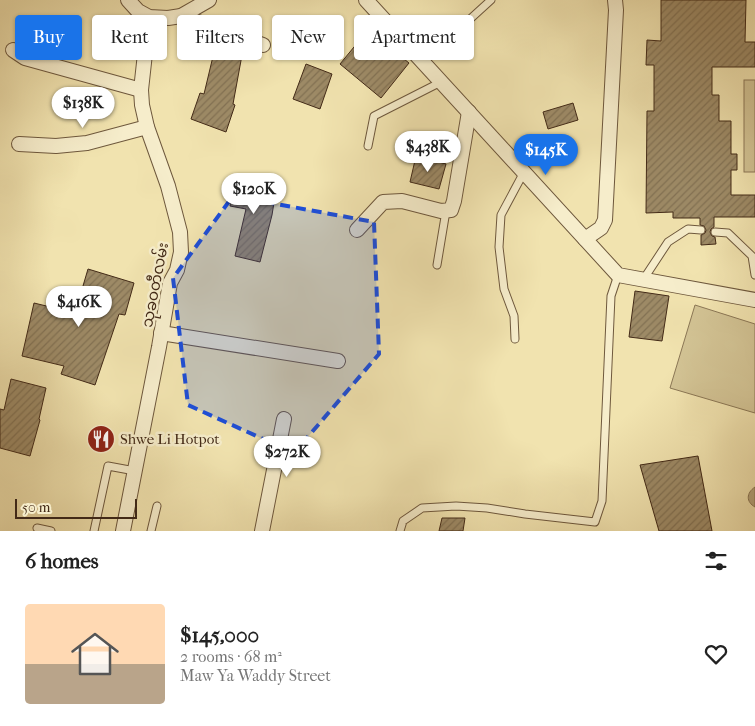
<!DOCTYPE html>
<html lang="en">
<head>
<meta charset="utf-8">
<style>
	:root { --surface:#fff; --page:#f6f6f6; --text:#222; --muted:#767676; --line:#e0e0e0; --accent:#1a73e8 }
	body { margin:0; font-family:"IM FELL French Canon","Noto Sans Myanmar",serif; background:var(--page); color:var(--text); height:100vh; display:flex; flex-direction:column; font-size:19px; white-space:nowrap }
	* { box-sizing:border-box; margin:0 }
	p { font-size:16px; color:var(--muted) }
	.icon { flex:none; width:28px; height:28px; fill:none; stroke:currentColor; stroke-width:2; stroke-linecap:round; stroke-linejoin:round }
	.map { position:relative; height:531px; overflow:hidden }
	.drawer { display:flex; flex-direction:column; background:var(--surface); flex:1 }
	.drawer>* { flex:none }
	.guide { position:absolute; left:15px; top:15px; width:500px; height:45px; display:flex; gap:10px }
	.scale { position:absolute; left:15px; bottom:12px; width:122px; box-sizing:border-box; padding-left:5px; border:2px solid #432a17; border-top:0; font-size:14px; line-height:18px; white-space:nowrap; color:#432a17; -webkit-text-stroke:4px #f6edcb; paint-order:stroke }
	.price { position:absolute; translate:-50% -42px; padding:0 11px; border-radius:18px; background:#fff; color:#222; font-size:16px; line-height:32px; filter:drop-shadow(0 1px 2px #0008) }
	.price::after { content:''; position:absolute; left:50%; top:30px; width:15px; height:11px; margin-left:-8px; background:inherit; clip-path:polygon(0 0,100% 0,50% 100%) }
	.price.active { background:var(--accent); color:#fff }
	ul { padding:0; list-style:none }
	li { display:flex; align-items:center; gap:15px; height:125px; padding:0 25px }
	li+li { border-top:1px solid var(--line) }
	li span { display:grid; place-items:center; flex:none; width:140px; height:100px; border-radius:5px; color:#555 }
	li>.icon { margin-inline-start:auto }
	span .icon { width:60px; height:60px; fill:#fffc; stroke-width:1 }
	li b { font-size:21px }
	h2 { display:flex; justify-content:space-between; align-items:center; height:60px; padding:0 25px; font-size:21px }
	.tag { padding:0 18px; border-radius:5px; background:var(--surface); box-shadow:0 1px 4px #0004; font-size:18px; line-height:45px }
	.tag.active { background:var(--accent); color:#fff }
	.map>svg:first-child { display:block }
	.park { fill:#d3c495; stroke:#8b7756 }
	.water { fill:#b6a47b; stroke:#887353 }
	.building { fill:url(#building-hatch); stroke:#432a17 }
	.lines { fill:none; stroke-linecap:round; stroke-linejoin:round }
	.lane-casing { stroke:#6e583d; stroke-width:9 }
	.street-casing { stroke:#6e583d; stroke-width:16 }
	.lane { stroke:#f6edcb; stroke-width:7 }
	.street { stroke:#f6edcb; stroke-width:14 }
	.marked { fill:#1d4ed8; fill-opacity:0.2; stroke:#1d4ed8; stroke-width:4; stroke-dasharray:10 6; stroke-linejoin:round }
	.labels { text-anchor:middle; stroke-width:5; stroke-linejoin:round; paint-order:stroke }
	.street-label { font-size:15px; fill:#432a17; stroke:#f6edcb }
	.poi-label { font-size:15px; fill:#432a17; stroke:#f6edcb; text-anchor:start }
</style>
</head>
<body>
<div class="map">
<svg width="755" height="531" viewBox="0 0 755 531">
	<defs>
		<pattern id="building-hatch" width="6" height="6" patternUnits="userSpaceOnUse" patternTransform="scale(1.25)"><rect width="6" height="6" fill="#9d8a66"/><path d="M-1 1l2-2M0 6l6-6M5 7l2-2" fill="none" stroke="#827153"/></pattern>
	</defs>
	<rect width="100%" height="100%" fill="#f1e3af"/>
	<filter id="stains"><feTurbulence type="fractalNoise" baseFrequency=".004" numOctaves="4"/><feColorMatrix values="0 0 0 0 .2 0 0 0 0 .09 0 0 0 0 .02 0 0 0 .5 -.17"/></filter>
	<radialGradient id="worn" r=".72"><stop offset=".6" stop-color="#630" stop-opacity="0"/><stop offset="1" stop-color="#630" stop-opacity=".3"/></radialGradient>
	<g class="park">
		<rect x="744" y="80" width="11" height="92"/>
		<polygon points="695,305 755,324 755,413 670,388"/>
	</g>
	<path class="water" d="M755,487V507C746,502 746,493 755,487Z"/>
	<g class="building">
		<polygon points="661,0 746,0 745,42 755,42 755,67 712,67 712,95 719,95 719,121 731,121 731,154 737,154 737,170 731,170 731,195 755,195 755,217 714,217 714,227 711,229 710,232 712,236 715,237 716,244 701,245 701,235 705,233 706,230 704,226 700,225 700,218 673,218 673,212 646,213 647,111 654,111 654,65 646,65 647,40 661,41"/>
		<polygon points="368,30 409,63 381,98 340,64"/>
		<polygon points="215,48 242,55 233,104 235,105 226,132 191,119 200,93 204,94"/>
		<polygon points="306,64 332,74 320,109 293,99"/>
		<polygon points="573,103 578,120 548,129 543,112"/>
		<polygon points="416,156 446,164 439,189 410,182"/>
		<polygon points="236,176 277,184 272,215 260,262 235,256 246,209 230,206"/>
		<polygon points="88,269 134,283 125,315 119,314 95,385 61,374 64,366 22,356 34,303 75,313"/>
		<polygon points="635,291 669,296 662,341 629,337"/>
		<polygon points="11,379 46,388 39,419 40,420 30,456 0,448 0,409 4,410"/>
		<polygon points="698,456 712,531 659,531 640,465"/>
		<polygon points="442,518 465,518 463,531 439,531"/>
	</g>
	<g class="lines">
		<g class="lane-casing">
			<g id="lane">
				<polyline points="423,62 491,0"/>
				<polyline points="368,146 374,116 441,82"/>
				<polyline points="715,232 728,233 752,256 755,275"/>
				<polyline points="437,265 446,211"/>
				<polyline points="643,280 668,242 688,229 701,230"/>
				<polyline points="515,339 514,316 504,289 499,247 501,215 524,172"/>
				<polyline points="37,528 51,531"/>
				<polyline points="94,531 108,466 135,471"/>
				<polyline points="151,531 157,506"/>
				<polyline points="400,531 403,521 422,508 456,506 487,508 525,514 595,522 602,501 611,296 618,275"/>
			</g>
		</g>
		<g class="street-casing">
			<g id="street">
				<polyline points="128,0 138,11 149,17 168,18 181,16 209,0"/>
				<polyline points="366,0 618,275 755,300"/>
				<polyline points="181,16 263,45"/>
				<polyline points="13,50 25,58 141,90"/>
				<polyline points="19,144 56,146 87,143 147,127"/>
				<polyline points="357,230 383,202 402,201 441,211 451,210 454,201 469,112"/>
				<polyline points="585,239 601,228 605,220 616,10 615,0"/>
				<polyline points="161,333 338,361"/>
				<polyline points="123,531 159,347 170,283 177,270 181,252 180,232 168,186 147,127 142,105 141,90 149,17"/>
				<polyline points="262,531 284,419"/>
			</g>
		</g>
		<use href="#lane" class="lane"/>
		<use href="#street" class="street"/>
	</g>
	<path class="marked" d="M233,196L374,222L379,354L294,453L188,405L173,278Z"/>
	<defs>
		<g id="restaurant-disc" transform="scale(1.4375)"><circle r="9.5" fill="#8f2418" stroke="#f6edcb"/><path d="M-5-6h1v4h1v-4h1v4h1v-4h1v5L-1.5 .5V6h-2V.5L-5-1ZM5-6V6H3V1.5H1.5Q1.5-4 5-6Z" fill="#fff"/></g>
	</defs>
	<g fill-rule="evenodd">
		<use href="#restaurant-disc" x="101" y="439"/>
	</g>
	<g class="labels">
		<g class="street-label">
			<text transform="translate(155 285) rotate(-79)" y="5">သုခဝတီလမ်း</text>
		</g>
		<g class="poi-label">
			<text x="120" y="444">Shwe Li Hotpot</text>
		</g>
	</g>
	<rect width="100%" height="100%" filter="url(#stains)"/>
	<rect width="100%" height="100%" fill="url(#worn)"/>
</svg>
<div class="scale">50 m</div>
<b class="price" style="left:83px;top:129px">$138K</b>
<b class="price" style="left:428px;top:173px">$438K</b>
<b class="price active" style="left:546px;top:176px">$145K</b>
<b class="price" style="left:254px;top:215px">$120K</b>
<b class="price" style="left:79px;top:328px">$416K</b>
<b class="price" style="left:287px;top:478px">$272K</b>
<div class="guide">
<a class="tag active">Buy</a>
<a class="tag">Rent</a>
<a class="tag">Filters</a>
<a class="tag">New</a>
<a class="tag">Apartment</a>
</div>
</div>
<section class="drawer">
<h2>6 homes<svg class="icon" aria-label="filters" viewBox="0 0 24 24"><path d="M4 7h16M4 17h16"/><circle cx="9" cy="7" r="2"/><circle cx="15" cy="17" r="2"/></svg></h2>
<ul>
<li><span style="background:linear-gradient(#ffd9b3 60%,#b9a48a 0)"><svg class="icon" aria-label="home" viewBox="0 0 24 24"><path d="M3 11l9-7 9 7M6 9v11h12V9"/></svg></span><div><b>$145,000</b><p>2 rooms · 68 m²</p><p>Maw Ya Waddy Street</p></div><svg class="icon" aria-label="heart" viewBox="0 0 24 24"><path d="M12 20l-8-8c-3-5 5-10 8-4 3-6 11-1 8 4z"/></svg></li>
</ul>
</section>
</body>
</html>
